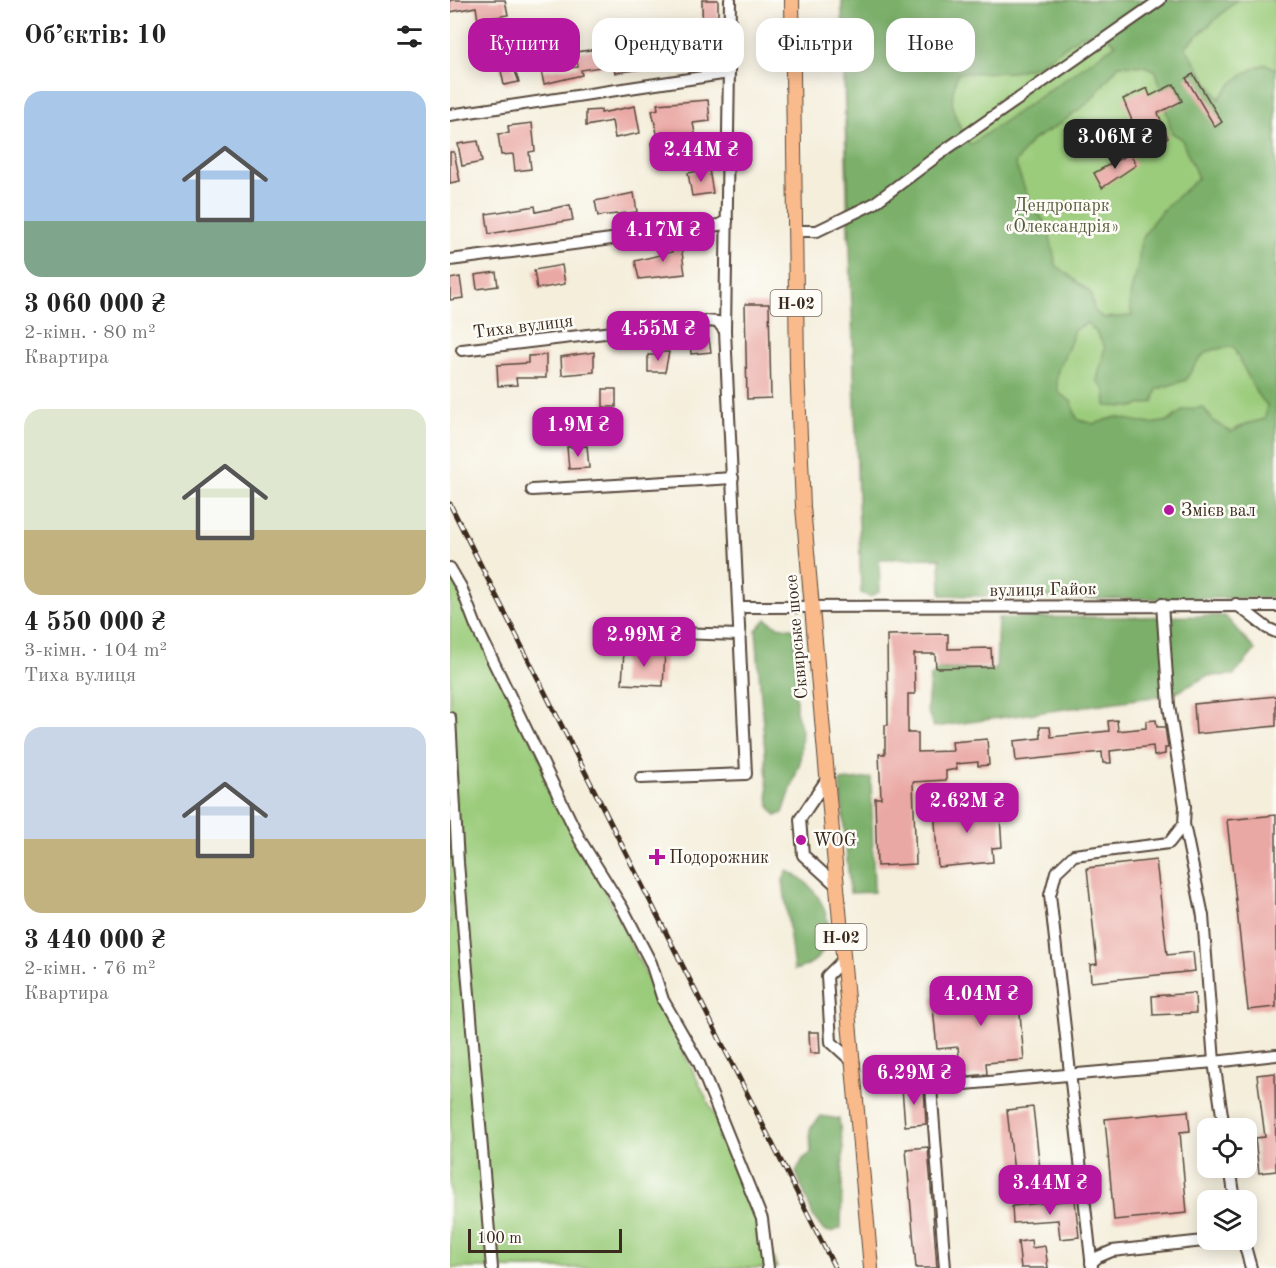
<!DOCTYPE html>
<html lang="uk">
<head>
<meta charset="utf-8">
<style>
	:root { --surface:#fff; --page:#f2f2f2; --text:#222; --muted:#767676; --accent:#b5179e }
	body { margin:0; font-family:"Old Standard TT",serif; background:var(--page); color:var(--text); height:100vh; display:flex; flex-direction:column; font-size:22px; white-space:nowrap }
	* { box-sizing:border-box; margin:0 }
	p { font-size:20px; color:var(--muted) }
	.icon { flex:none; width:33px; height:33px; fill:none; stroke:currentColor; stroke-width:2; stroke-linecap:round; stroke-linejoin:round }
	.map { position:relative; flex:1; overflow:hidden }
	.side { display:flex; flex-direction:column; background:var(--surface); width:450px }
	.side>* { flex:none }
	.hud { position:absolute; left:18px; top:18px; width:570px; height:54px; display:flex; gap:12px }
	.controls { position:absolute; left:747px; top:1118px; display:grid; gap:12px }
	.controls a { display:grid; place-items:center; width:60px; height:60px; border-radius:12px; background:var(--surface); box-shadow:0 3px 15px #0003; font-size:30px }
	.scale { position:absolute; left:18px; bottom:15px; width:154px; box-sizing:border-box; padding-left:6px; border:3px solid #3b2a1e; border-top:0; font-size:16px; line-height:21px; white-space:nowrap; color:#3b2a1e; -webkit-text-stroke:4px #fdfcf7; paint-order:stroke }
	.price { position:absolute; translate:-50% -51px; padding:0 14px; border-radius:12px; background:var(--accent); color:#fff; font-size:20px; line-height:39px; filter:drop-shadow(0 2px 3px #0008) }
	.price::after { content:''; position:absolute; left:50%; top:36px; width:18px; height:14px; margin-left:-9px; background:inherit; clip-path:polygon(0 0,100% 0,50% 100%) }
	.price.selected { background:#222; color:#fff }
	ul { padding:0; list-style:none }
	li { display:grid; align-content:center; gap:12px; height:318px; padding:0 24px }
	li span { display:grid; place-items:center; height:186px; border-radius:18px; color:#555 }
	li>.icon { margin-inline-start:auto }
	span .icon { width:108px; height:108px; fill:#fffc; stroke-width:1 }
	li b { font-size:26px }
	h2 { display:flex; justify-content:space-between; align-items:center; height:72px; padding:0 24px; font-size:26px }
	.pill { padding:0 21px; border-radius:18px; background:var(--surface); box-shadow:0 3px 15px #0003; font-size:21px; line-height:54px }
	.pill.selected { background:var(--accent); color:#fff }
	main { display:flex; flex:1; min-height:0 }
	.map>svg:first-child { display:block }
	.green { fill:#9bcc7b; stroke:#6b7b4c; stroke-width:1.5 }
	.forest { fill:#7cb06b; stroke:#5c6d44; stroke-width:1.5; fill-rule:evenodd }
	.building { fill:#eaa8a4 }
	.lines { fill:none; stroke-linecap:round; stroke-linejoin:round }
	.minor-casing { stroke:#57473a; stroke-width:14 }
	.major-casing { stroke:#57473a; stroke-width:16 }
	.minor { stroke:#fff; stroke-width:10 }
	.major { stroke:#fabb8c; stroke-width:14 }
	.rail-casing { stroke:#3b2a1e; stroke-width:5 }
	.rail { stroke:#fdfcf7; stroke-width:3; stroke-dasharray:9; stroke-linecap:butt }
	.poi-dot { fill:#b5179e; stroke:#fdfcf7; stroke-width:2 }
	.labels { text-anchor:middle; stroke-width:5; stroke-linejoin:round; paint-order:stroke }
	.shield { fill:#fdfcf7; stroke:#75695f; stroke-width:1.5 }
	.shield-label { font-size:16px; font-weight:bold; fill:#3b2a1e }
	.park-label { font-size:18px; fill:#585b3a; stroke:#fdfcf7 }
	.street-label { font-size:18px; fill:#3b2a1e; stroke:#fdfcf7 }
	.poi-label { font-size:18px; fill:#3b2a1e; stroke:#fdfcf7; text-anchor:start }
</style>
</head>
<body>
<main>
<section class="side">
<h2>Об’єктів: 10<svg class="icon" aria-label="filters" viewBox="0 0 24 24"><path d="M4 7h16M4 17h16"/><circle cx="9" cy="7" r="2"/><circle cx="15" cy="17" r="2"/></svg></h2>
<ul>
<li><span style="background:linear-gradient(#a9c7e8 70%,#7fa58c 0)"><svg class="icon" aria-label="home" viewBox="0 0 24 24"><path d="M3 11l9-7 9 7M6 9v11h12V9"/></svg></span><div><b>3 060 000 ₴</b><p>2-кімн. · 80 m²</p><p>Квартира</p></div></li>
<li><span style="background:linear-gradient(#dfe7d0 65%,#c2b280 0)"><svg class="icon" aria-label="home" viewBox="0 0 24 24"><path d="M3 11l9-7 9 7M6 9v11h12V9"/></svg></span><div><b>4 550 000 ₴</b><p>3-кімн. · 104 m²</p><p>Тиха вулиця</p></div></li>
<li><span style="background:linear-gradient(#c9d6e8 60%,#c2b280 0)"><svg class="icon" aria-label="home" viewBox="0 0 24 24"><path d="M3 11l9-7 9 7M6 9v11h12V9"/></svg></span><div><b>3 440 000 ₴</b><p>2-кімн. · 76 m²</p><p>Квартира</p></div></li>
</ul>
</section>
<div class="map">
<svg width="826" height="1268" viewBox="0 0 826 1268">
	<rect width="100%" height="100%" fill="#fdfcf7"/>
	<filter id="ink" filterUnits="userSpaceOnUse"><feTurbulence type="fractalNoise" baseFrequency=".0167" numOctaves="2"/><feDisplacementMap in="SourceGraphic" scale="12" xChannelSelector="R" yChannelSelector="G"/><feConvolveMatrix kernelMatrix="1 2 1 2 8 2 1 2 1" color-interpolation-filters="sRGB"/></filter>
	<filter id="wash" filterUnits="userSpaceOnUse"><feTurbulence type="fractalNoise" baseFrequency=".008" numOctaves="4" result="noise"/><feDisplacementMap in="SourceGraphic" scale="24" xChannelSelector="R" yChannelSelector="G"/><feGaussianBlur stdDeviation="1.35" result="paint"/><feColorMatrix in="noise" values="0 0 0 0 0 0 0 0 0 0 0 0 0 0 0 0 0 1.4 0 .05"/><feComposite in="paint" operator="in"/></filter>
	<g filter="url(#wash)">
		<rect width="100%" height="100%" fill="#f4eedb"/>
		<g class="green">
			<polygon points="392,0 826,0 826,480 625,524 398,236"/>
			<polygon points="0,573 280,1147 327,1268 0,1268"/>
		</g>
		<g class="forest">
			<path d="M392,0H787L735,47L769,99C781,82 796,70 816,64L826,69V598L634,599L491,595L490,558L429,559L430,591L420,597L411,593ZM651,32L666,44L520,145C504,116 496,106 508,73L563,72L587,66L632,35ZM669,65L694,66L706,71L722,133L731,138L748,178C726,200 703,212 691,243C688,250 690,258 688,266C683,285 677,296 682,316L653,318L644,310L641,293L606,265L598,228L578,197L565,163L581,141L608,125L639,102ZM637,323L646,332L655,347L647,380L655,390L656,406L682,407L703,402L707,389L736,380C750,355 754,348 783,347L807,394L817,405L815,419L796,424L781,432L764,422L753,407L733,410L719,421L700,424L666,417L644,424L627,419L621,401L609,393C600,364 620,359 623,331Z"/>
			<polygon points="775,616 805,650 784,675 757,676 724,694 484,727 477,710 480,678 489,669 546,670 548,618"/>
			<polygon points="316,619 327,626 345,629 346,711 352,730 350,762 333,813 326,816 319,806 306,630"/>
			<polygon points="421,778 424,892 400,893 390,781"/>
			<path d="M337,871C380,887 400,957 344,970L333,880Z"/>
			<polygon points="371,1116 389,1119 393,1147 391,1228 382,1232 374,1231 364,1218 346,1172 353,1159 361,1153 360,1129"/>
		</g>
		<g id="blocks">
			<g class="building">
				<polygon points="0,0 55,0 58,15 28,20 26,7 0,12"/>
				<polygon points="252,0 268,0 268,60 253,60"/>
				<polygon points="174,35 177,50 189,49 192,69 165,73 163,65 131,70 132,75 94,84 91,71 128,67 126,52 161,47 159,37"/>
				<polygon points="62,63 69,82 54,85 50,66"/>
				<polygon points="743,74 772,122 765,127 736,78"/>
				<polygon points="724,84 732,101 708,113 718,138 694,149 673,99 697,88 700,96"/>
				<polygon points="258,100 260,121 243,123 248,149 203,157 201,143 209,142 202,111 208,109 207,104"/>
				<polygon points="185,106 190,133 165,138 162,121 136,126 136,111 151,110 151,113"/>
				<polygon points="82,123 85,151 79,152 81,169 65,171 63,154 51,155 48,134 59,133 58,126"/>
				<polygon points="28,141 32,162 12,166 8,144"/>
				<polygon points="0,152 4,152 10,181 0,183"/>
				<polygon points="680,153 686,165 652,188 644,173"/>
				<polygon points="259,169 263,193 242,196 238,173"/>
				<polygon points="184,193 187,212 148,216 145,201"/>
				<polygon points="120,205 123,220 39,234 36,214 85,206 86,212"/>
				<polygon points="230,238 235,274 189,279 185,261 222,252 221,239"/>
				<polygon points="112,265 115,284 87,289 84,270"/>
				<polygon points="46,272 48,286 27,289 25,275"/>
				<polygon points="10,277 13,298 0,300 0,279"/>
				<polygon points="295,304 319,304 321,398 297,399"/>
				<polygon points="259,339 261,352 241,354 240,341"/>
				<polygon points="144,352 144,372 112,375 111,357"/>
				<polygon points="209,352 219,352 215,372 198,372 198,355 209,355"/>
				<polygon points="96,355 96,378 66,378 67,385 48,386 47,365 78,363 78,356"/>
				<rect x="153" y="389" width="13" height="18"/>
				<polygon points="137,446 139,468 119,469 117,447"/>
				<polygon points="498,634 498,649 541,648 542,667 486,668 485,654 464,654 465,694 458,694 458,733 468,733 468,752 503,751 502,742 537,739 539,765 528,766 528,762 506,764 507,769 496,771 496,780 463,782 466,864 427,866 425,798 431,798 429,754 435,754 435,725 438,725 437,635"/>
				<polygon points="174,650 215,652 213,686 172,684"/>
				<polygon points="826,696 826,726 746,734 744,704"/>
				<polygon points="667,720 668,731 696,728 696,721 706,720 707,727 715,727 718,748 715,748 715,754 704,756 703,746 660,751 661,763 653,763 652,752 566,761 564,741 591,738 590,727 600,727 601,737 659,731 658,721"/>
				<polygon points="549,802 552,847 542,848 543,862 488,867 484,807"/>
				<polygon points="826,815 826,1007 798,1010 777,820"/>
				<polygon points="706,860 717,955 743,952 745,971 641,982 640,965 647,964 637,868"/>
				<polygon points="567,979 574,1060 536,1063 537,1074 511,1077 508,1047 487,1049 482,997 543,991 542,981"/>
				<polygon points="745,993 746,1013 703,1015 702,996"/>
				<polygon points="359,1032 369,1032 370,1053 360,1053"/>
				<polygon points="825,1073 826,1171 809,1173 805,1138 815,1137 807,1075"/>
				<polygon points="474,1086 476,1124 455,1126 452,1088"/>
				<polygon points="583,1107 592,1187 566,1190 557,1110"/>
				<polygon points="738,1111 740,1131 730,1132 737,1213 664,1220 655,1119"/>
				<polygon points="478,1147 487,1268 466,1268 456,1149"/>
				<polygon points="625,1200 629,1237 610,1239 608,1220 563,1223 562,1206"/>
				<polygon points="581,1240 582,1248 595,1246 598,1268 571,1268 568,1242"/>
			</g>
		</g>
	</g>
	<g filter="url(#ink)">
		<use href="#blocks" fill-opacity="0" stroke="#57473a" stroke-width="1.5"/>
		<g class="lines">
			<g class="minor-casing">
				<g id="minor">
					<polyline points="0,115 279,73"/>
					<polyline points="345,231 367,231 423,204 498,148 710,0"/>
					<polyline points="0,260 269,225 277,221"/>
					<polyline points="12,350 255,321 268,322 275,331"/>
					<polyline points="82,490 283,478"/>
					<polyline points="0,568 11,587 26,626 130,840 173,909 201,963 213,1000 249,1063 312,1219 318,1268"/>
					<polyline points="786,604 817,628 826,632"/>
					<polyline points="289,607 826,606"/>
					<polyline points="161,631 290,635"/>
					<polyline points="0,718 8,863 42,1268"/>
					<polyline points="191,778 296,774 275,331 280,0"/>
					<polyline points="377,779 350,819 353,855 385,884"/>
					<polyline points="734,824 753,916 764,1062 826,1055"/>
					<polyline points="393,960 377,976 381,1042 404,1063"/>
					<polyline points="780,1167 785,1200"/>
					<polyline points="793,1239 801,1268"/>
					<polyline points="641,1263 648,1257 662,1251 772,1239"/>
					<polyline points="495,1268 481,1087 764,1062 774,1128"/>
					<polyline points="642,1268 600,895 606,872 624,855 719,843 734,824 735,806 719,706 712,604"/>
				</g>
			</g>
			<g class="major-casing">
				<polyline id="major" points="342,0 347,367 353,507 421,1268"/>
			</g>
			<use href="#minor" class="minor"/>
			<use href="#major" class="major"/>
			<g class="rail-casing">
				<polyline id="rail" points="0,504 385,1268"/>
			</g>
			<use href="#rail" class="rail"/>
		</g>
	</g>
	<g class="poi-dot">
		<circle cx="719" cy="510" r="6"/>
		<circle cx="351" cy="840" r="6"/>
		<path d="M204 848h6v6h6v6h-6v6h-6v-6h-6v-6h6z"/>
	</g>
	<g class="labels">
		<g class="shield">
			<rect x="320.5" y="290" width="51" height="26" rx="4.5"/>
			<rect x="365.5" y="924" width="51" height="26" rx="4.5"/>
		</g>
		<g class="shield-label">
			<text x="346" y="309">Н-02</text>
			<text x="391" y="943">Н-02</text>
		</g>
		<g class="park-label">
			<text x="612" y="211">Дендропарк<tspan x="612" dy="21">«Олександрія»</tspan></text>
		</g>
		<g class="street-label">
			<text transform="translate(73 326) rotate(-7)" y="6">Тиха вулиця</text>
			<text transform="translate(593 589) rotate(-1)" y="6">вулиця Гайок</text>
			<text transform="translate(346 637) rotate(-95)" y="6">Сквирське шосе</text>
		</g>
		<g class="poi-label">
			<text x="731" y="516">Змієв вал</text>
			<text x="363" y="846">WOG</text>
			<text x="219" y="863">Подорожник</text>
		</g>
	</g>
</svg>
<div class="controls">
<a><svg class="icon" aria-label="locate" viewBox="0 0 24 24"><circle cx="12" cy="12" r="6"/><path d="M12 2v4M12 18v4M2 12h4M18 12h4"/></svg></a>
<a><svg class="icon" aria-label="layers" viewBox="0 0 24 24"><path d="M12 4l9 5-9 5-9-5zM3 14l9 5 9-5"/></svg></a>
</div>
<div class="scale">100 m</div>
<b class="price selected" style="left:665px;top:170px">3.06M ₴</b>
<b class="price" style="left:251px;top:183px">2.44M ₴</b>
<b class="price" style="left:213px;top:263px">4.17M ₴</b>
<b class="price" style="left:208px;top:362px">4.55M ₴</b>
<b class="price" style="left:128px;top:458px">1.9M ₴</b>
<b class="price" style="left:194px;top:668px">2.99M ₴</b>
<b class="price" style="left:517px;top:834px">2.62M ₴</b>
<b class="price" style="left:531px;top:1027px">4.04M ₴</b>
<b class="price" style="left:464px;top:1106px">6.29M ₴</b>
<b class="price" style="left:600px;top:1216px">3.44M ₴</b>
<div class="hud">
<a class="pill selected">Купити</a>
<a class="pill">Орендувати</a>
<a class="pill">Фільтри</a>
<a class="pill">Нове</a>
</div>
</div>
</main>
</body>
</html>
